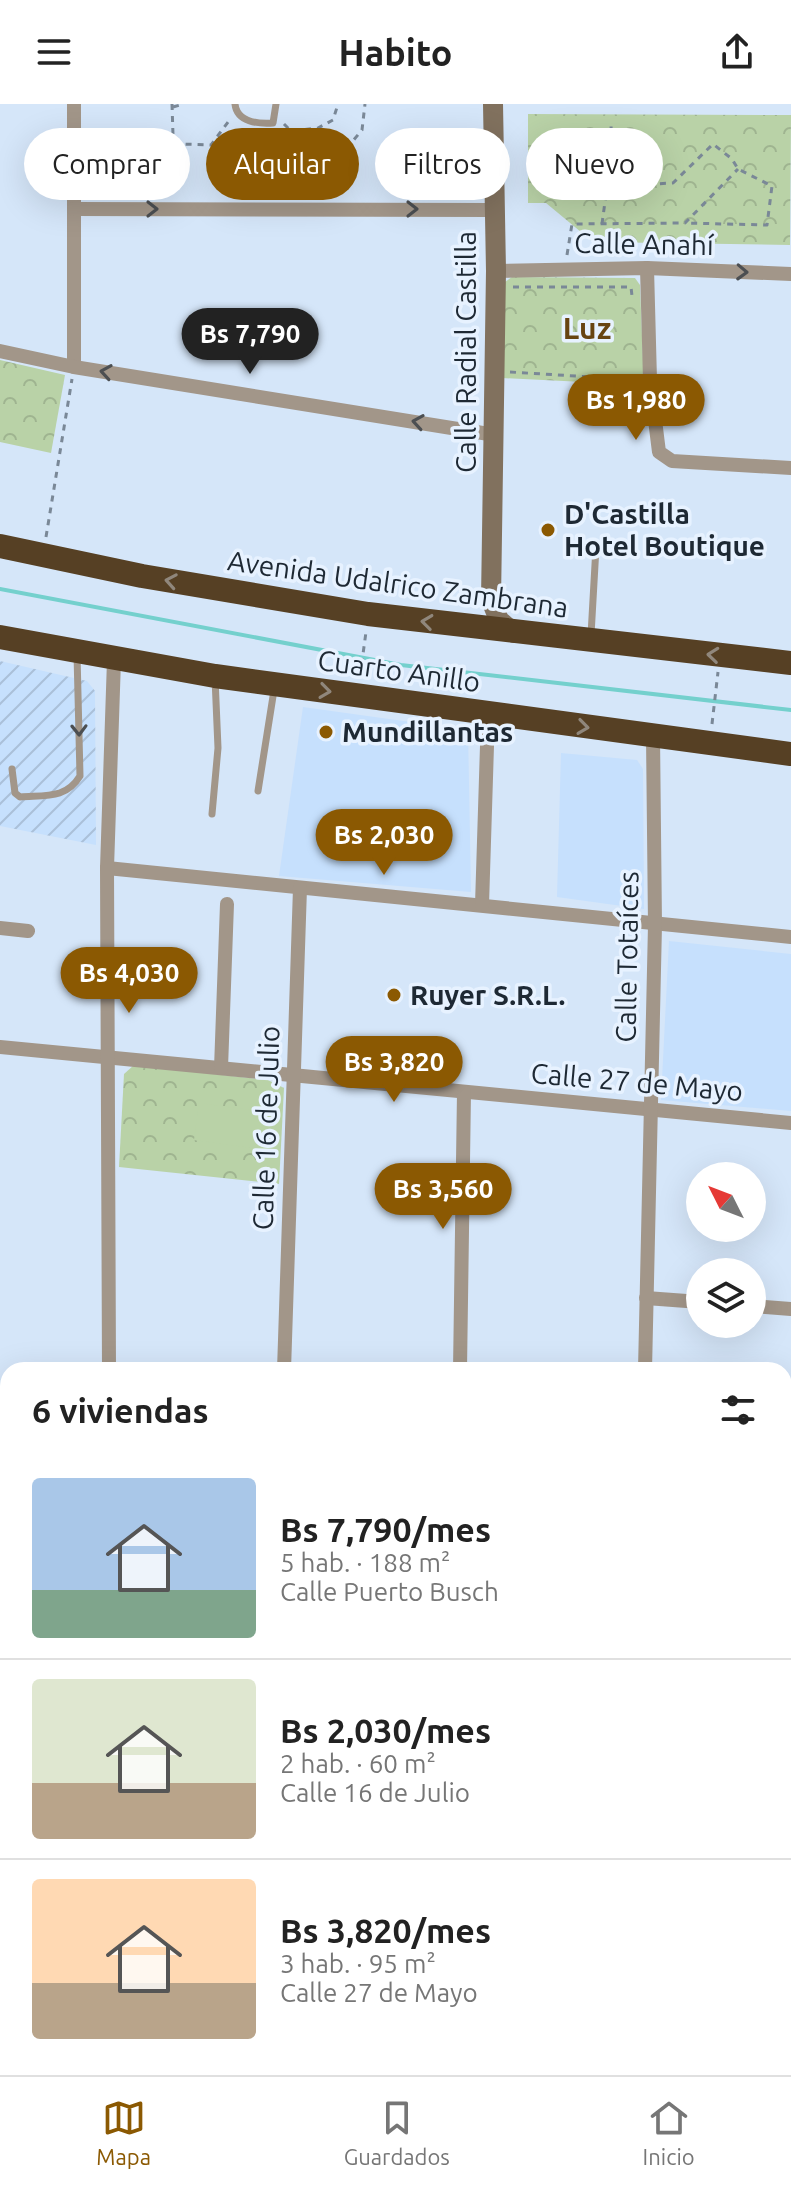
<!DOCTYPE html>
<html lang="es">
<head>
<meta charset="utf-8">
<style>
	:root { --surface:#fff; --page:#f6f6f6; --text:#222; --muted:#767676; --line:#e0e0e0; --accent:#8b5902 }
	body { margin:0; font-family:Ubuntu,sans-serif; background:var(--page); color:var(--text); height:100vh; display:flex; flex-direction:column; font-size:30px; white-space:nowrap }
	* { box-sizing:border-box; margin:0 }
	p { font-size:26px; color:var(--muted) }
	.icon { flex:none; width:44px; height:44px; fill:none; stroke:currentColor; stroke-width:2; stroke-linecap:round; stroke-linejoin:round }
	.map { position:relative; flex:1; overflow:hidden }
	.sheet { position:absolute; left:0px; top:1258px; width:792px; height:714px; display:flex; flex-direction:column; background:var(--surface); border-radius:24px 24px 0 0; box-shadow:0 8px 32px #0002 }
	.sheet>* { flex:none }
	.guide { position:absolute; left:24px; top:24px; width:744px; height:72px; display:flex; gap:16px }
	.needle { width:52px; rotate:312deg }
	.controls { position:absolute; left:686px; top:1058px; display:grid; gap:16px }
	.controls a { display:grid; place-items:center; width:80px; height:80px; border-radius:50%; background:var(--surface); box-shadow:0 8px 32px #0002; font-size:40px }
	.price { position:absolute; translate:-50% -68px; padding:0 18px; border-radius:28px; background:var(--accent); color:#fff; font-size:26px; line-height:52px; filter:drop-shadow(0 2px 4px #0008) }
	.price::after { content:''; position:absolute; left:50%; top:48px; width:24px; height:18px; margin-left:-12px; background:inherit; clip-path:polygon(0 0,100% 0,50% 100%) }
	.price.active { background:#222; color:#fff }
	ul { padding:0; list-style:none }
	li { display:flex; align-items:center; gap:24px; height:200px; padding:0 32px }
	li+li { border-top:2px solid var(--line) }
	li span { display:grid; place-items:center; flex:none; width:224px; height:160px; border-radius:8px; color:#555 }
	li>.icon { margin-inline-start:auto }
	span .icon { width:96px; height:96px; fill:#fffc; stroke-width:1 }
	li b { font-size:34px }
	h2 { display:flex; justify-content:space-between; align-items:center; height:96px; padding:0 32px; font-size:34px }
	.chip { padding:0 28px; border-radius:36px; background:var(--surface); box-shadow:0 8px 32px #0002; font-size:28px; line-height:72px }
	.chip.active { background:var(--accent); color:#fff }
	header { display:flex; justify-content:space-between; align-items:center; height:104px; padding:0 32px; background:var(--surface); font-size:36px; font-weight:700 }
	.menu { display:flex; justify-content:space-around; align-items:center; height:112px; border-top:2px solid var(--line); background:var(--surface); font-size:22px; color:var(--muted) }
	.menu a { display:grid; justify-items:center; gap:4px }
	.menu .active { color:var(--accent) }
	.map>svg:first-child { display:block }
	.built { fill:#c6e0fd }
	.industrial { fill:url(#industrial-furrows) }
	.park { fill:url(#park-crowns) }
	.pitch { fill:#b9d2a7 }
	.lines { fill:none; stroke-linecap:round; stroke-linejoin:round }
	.stream { stroke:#74d0cd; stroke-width:4 }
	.path { stroke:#7a8897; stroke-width:3; stroke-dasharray:6 6; stroke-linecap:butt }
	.lane { stroke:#a29689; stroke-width:7 }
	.street { stroke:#a29689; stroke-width:14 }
	.secondary { stroke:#81715e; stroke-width:20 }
	.highway { stroke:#564024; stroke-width:24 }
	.oneway { stroke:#4c4f52 }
	.oneway2 { stroke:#90877c }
	.poi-dot { fill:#8b5902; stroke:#e7f2ff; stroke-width:3 }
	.labels { text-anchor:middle; stroke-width:7; stroke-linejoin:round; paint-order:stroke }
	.street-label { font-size:28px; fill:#1e2934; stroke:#e7f2ff }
	.poi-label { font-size:28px; font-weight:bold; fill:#1e2934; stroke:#e7f2ff; text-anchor:start }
	.neighbourhood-label { font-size:30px; font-weight:bold; fill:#674411; stroke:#e7f2ff }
</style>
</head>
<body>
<header><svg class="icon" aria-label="menu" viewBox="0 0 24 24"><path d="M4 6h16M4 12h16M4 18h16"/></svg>Habito<svg class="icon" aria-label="share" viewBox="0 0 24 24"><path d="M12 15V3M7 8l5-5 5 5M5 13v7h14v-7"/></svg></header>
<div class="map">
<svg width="791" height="1971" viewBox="0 0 791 1971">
	<defs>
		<pattern id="industrial-furrows" width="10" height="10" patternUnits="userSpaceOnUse" patternTransform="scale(2)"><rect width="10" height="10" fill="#c6e0fd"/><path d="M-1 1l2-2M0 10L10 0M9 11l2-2" fill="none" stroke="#aac0d9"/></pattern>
		<pattern id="park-crowns" width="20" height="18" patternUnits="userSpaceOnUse" patternTransform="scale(2)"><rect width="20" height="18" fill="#b9d2a7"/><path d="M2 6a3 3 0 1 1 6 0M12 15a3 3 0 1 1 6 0" fill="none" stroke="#9fb490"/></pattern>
	</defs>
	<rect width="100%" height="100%" fill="#d5e6f9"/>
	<g class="built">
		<polygon points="303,603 468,626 471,788 279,772"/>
		<polygon points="561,649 637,656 643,665 644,805 557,793"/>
		<polygon points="669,837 791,850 791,1007 661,996"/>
		<polygon points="784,1942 791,1943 791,1971 705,1971 709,1964 784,1964"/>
	</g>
	<polygon class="industrial" points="0,557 87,577 95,587 96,741 0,722"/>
	<g class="park">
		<polygon points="528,10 791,11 790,141 593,138 546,99 528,99"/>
		<polygon points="512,173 635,174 640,181 644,281 502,274 502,180"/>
		<polygon points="0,256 65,271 51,349 0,338"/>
		<polygon points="134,961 268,976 284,984 279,1080 119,1063 124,970"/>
	</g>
	<g class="pitch">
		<polygon points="577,19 577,90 538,90 537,20"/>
		<polygon points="199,999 265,1008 260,1045 194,1036"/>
		<rect x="784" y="1703" width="7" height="139"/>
	</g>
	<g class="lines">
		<polyline class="stream" points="0,485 401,561 791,606"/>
		<g class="path">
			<polyline points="172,0 173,31 180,40 211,41 231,14"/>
			<polyline points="173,3 184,0"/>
			<polyline points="284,20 291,27 318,24 333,16 338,0"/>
			<polyline points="273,31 278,41 284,44 317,34 335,44 347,44 362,26 365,0"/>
			<polyline points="612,82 673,79 713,40 732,55 738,65 772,82 767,121 685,119"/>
			<polyline points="602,120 607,83 612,82 611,17"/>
			<polyline points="567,151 572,120 685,119 738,65"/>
			<polyline points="513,183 631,183 632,192"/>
			<polyline points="510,268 638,276"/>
			<polyline points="46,433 72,275"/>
			<polyline points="360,572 366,528"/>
			<polyline points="712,620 718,568"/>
		</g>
		<g class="lane">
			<path d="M235,0C237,18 258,20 273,19L276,0"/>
			<polyline points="591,531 596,443"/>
			<path d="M12,665L15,689L20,693C46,691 66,695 80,672L77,550"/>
			<polyline points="258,687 274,586"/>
			<polyline points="212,710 218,644 215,574"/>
		</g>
		<g class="street">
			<polyline points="74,0 74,263"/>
			<polyline points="74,105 494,106"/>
			<polyline points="647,164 650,276 659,348 672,357 791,364"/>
			<polyline points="496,167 647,164 791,170"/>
			<polyline points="0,247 74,263 495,331"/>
			<polyline points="107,764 791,833"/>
			<polyline points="482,801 488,610"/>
			<polyline points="0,824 28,827"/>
			<polyline points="0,943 791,1019"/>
			<polyline points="221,964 227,800"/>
			<polyline points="646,1194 700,1198"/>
			<polyline points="752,1202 791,1205"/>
			<polyline points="109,1266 107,764 114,556"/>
			<polyline points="284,1266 300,784"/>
			<polyline points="460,1266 464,988"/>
			<polyline points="645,1266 655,821 653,632"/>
			<polyline points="784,1392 791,1393"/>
			<polyline points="0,1491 8,1492"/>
			<polyline points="784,1565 791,1566"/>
			<polyline points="98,1971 99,1964"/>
			<polyline points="265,1971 265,1964"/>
			<polyline points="444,1971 444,1964"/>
			<polyline points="629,1971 629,1964"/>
		</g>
		<polyline class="secondary" points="493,0 496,167 491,496 499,516 514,529"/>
		<g class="highway">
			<polyline points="0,442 142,472 368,510 791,559"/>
			<polyline points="0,533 215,572 791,650"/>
		</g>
	</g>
	<defs><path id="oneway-chevron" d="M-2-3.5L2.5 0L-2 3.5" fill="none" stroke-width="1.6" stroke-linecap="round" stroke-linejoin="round" transform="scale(2)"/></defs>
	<g class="oneway">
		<use href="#oneway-chevron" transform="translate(152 105)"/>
		<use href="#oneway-chevron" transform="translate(412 105)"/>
		<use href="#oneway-chevron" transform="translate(742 168) rotate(2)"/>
		<use href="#oneway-chevron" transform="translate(106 268) rotate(-171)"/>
		<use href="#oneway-chevron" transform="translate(418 318) rotate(-171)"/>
		<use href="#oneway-chevron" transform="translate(79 626) rotate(89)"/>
	</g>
	<g class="oneway2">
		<use href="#oneway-chevron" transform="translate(171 477) rotate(-170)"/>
		<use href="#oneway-chevron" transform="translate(427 518) rotate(-173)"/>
		<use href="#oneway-chevron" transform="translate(713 551) rotate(-174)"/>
		<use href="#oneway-chevron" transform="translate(325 587) rotate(8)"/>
		<use href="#oneway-chevron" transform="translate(583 623) rotate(8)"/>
	</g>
	<g class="poi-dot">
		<circle cx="548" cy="426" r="8"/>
		<circle cx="326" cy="628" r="8"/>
		<circle cx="394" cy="891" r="8"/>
	</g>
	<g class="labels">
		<g class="street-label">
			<text transform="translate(644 140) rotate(1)" y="10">Calle Anahí</text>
			<text transform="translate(466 248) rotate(-90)" y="10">Calle Radial Castilla</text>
			<text transform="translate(398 480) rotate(8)" y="10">Avenida Udalrico Zambrana</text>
			<text transform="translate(399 567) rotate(8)" y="10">Cuarto Anillo</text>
			<text transform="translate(627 853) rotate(-89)" y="10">Calle Totaíces</text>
			<text transform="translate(637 978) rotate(5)" y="10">Calle 27 de Mayo</text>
			<text transform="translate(266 1024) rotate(-88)" y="10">Calle 16 de Julio</text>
		</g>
		<g class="poi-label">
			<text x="564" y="420">D'Castilla<tspan x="564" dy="32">Hotel Boutique</tspan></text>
			<text x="342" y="638">Mundillantas</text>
			<text x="410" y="901">Ruyer S.R.L.</text>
		</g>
		<g class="neighbourhood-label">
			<text x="587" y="235">Luz</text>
		</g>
	</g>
</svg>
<div class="controls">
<a><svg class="needle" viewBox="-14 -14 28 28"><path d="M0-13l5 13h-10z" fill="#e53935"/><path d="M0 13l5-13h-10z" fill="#767676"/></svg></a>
<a><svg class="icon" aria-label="layers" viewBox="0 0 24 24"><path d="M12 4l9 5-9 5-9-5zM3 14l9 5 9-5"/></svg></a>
</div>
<b class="price active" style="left:250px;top:272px">Bs 7,790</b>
<b class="price" style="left:636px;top:338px">Bs 1,980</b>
<b class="price" style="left:384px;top:773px">Bs 2,030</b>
<b class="price" style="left:129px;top:911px">Bs 4,030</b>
<b class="price" style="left:394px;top:1000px">Bs 3,820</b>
<b class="price" style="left:443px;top:1127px">Bs 3,560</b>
<div class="guide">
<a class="chip">Comprar</a>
<a class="chip active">Alquilar</a>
<a class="chip">Filtros</a>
<a class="chip">Nuevo</a>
</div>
<section class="sheet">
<h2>6 viviendas<svg class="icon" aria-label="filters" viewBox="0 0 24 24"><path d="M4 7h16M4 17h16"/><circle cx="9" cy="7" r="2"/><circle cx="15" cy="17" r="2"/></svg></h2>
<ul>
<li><span style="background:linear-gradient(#a9c7e8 70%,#7fa58c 0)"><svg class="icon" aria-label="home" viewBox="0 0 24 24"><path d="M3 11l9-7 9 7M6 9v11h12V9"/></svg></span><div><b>Bs 7,790/mes</b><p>5 hab. · 188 m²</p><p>Calle Puerto Busch</p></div></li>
<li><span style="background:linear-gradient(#dfe7d0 65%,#b9a48a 0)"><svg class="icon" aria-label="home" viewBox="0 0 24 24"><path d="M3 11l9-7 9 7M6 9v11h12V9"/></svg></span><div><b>Bs 2,030/mes</b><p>2 hab. · 60 m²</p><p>Calle 16 de Julio</p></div></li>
<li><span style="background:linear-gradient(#ffd9b3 65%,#b9a48a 0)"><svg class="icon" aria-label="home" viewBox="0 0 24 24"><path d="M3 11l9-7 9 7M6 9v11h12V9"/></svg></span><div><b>Bs 3,820/mes</b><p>3 hab. · 95 m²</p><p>Calle 27 de Mayo</p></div></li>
</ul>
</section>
</div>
<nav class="menu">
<a class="active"><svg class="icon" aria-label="map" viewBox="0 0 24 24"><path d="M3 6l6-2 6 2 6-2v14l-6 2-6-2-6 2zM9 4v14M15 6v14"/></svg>Mapa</a>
<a><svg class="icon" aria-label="saved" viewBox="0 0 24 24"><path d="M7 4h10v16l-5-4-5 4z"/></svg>Guardados</a>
<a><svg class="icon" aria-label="home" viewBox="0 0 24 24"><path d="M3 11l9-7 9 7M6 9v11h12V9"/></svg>Inicio</a>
</nav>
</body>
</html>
